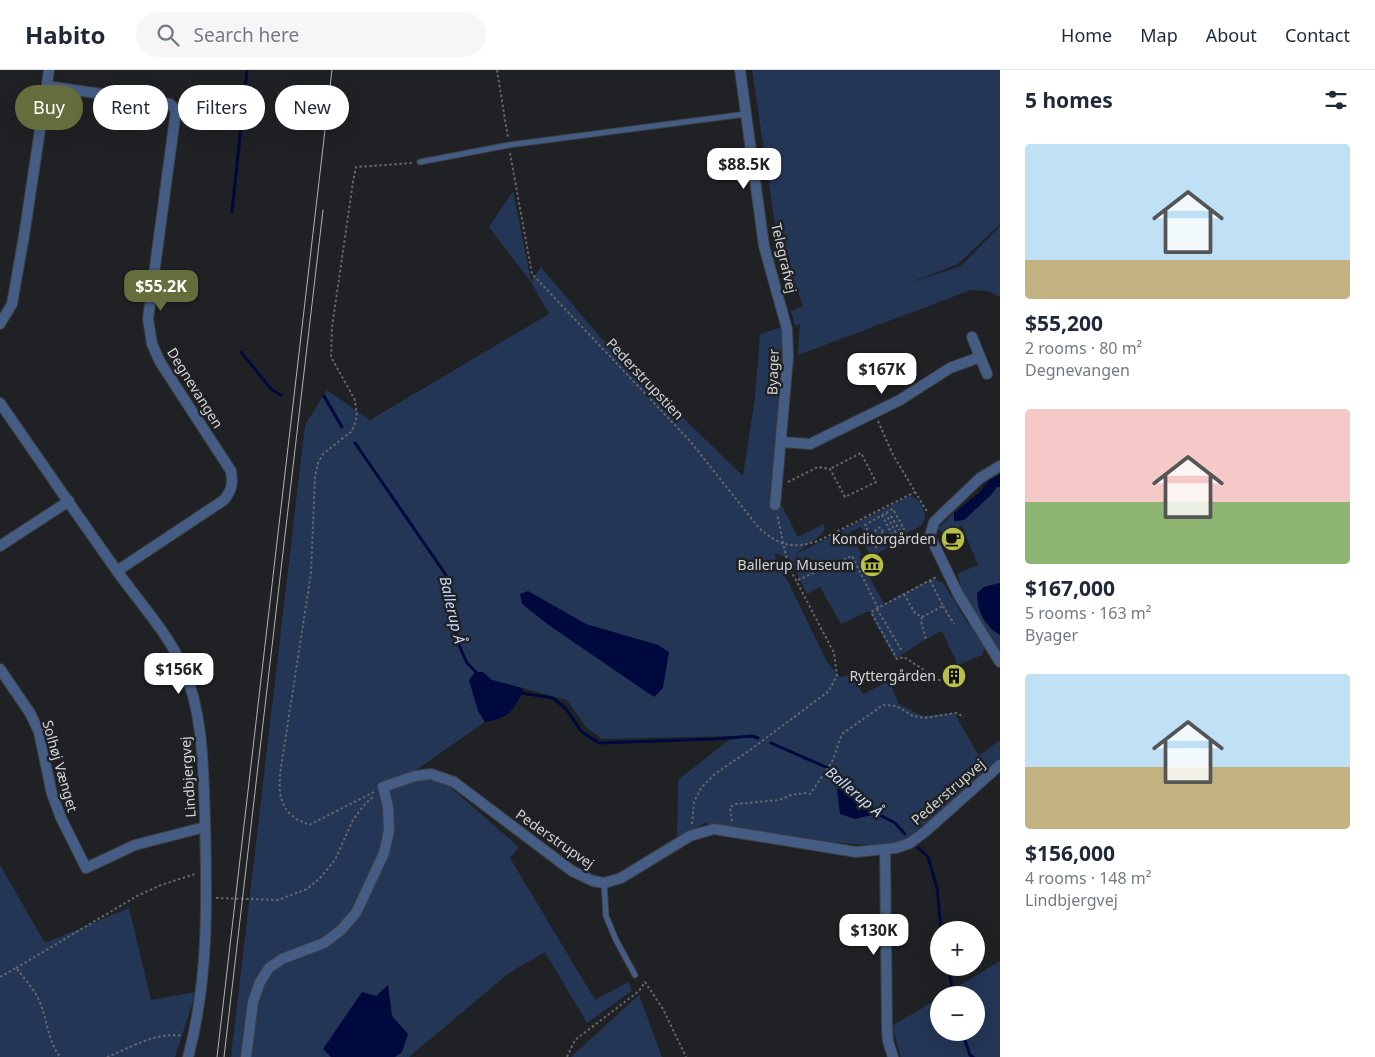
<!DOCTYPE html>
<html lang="en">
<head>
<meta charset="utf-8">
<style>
	:root { --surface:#fff; --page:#f6f6f7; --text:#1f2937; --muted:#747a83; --line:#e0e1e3; --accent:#656d3d }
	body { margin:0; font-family:"Noto Sans",sans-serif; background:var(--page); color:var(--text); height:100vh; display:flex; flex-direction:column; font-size:19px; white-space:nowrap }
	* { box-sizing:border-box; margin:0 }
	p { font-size:16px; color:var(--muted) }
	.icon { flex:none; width:28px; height:28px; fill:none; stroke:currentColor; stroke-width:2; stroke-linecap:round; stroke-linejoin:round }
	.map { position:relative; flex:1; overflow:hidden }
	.side { display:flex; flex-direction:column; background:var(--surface); width:375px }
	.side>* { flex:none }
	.top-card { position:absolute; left:15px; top:15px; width:475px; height:45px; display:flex; gap:10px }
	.buttons { position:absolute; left:930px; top:851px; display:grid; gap:10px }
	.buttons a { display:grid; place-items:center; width:55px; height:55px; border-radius:50%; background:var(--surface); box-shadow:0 5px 20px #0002; font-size:25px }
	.price { position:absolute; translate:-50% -42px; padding:0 11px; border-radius:10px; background:#fff; color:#222; font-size:16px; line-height:32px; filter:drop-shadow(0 1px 2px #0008) }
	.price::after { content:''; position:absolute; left:50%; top:30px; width:15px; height:11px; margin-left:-8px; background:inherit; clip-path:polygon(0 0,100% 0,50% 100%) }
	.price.selected { background:var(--accent); color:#fff }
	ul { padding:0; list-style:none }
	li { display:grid; align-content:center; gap:10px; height:265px; padding:0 25px }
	li span { display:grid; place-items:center; height:155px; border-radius:5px; color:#555 }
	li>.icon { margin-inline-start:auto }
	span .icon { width:90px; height:90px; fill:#fffc; stroke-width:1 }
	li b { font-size:21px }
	h2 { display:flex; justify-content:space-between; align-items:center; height:60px; padding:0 25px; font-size:21px }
	.tag { padding:0 18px; border-radius:22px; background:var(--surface); box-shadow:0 5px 20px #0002; font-size:18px; line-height:45px }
	.tag.selected { background:var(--accent); color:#fff }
	header { display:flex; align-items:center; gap:30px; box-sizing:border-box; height:70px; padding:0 25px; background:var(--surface); border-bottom:1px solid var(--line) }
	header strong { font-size:24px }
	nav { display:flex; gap:28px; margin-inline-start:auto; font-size:18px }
	.search { width:350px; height:45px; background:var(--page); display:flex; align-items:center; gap:12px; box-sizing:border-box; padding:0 18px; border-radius:28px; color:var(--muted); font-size:19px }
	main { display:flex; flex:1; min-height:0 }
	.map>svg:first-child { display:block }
	.green { fill:#243656 }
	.water { fill:#00093e }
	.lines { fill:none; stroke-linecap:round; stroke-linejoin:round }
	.stream { stroke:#00093e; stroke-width:3 }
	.service-casing { stroke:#3c3e40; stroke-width:7 }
	.minor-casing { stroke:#3c3e40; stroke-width:12 }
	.path { stroke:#656769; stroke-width:2; stroke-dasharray:2.5 2.5; stroke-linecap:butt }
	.service { stroke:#455c85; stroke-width:5 }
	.minor { stroke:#455c85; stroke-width:10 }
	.tram { stroke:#b1b2b4; stroke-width:1 }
	.labels { text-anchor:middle; stroke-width:5; stroke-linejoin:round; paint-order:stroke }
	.street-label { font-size:14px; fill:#d3d4d6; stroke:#1f2124 }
	.poi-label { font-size:14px; fill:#d3d4d6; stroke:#1f2124; text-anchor:end }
	.water-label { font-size:15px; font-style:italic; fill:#c7dbfe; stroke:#1f2124 }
</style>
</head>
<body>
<header>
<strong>Habito</strong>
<div class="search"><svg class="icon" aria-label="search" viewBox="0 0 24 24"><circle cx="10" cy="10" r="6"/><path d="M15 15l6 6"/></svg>Search here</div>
<nav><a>Home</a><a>Map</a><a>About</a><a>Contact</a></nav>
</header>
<main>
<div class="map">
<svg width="1000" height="987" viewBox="0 0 1000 987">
	<rect width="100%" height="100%" fill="#1f2124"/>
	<g class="green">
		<polygon points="752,0 1000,0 1000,154 958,194 907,214 961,196 1000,156 1000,227 988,221 971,220 798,285 800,254 795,256 791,241 803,236 794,211 783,207"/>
		<path d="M513,121L531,211L541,197L601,268L743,406L755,327L760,264L782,257V288L769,437L782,436L798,467L823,454L825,458L821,465L794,485L909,426C920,428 925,439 925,449L921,456L897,468L898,472L871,487L860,466L864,463L861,457L850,462L862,485L859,486L862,493L884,534L933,508L944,514L967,552L978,564L985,578L982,585L958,595L942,561L926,569L895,589L869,541L841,554L820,517L807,524L789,488L774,483L827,592L840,607L852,605L863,624L889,611L899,634L922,646L954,643L979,686L1000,670V689L913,764L897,774L879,776L829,772L704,753L677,775L678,710L734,666L602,669L586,657L567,630L492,610L478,641L485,652L406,707L429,709L450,717L519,777L510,788L595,930L628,912L632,921L587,953L545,882L509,903L409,987H231L305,355L327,320L370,350L549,244L531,212L489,157Z"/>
		<path d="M997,417H1000V513L984,517L990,559L1000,565V584C984,559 962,534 958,503L978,495L962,456L943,464L938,458L954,443V451L964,450L991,425Z"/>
		<polygon points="0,795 45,873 129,838 151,930 196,922 175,987 0,987"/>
		<polygon points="1000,891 1000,987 901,987 892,956 939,928 939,962 976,962 976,925 944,925"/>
		<polygon points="639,925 662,987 571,987"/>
	</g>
	<g class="water">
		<polygon points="1000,404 1000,417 997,417 991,425 964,450 954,451 954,443 979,423 989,410"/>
		<path d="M1000,513V565C984,554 977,542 977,523L984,517Z"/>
		<polygon points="528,521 586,554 658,575 669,582 663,618 654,627 550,556 522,534 520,524"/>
		<path d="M475,602H483L492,610L522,618L523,623C510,643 509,648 485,652L478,641L469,610Z"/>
		<path d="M841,711C857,715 870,729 876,744L855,749L840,744L837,720Z"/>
		<polygon points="388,915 392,946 408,964 402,982 395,987 331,987 323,979 362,922 376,926"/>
	</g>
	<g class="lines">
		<g class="stream">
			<polyline points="232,142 247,0"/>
			<polyline points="241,282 272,320 281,325"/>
			<polyline points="324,326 342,357"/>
			<polyline points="355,373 446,505 458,573 467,593 478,604"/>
			<polyline points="521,623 553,628 566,639 582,662 599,673 715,669 752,666 758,668"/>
			<polyline points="771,673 828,698 843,714"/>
			<polyline points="874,742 895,753 905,764"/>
			<polyline points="918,778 928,787 937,818 941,860"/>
			<polyline points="948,898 954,925"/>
			<polyline points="962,962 970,985 973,987"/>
		</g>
		<g class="service-casing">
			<g id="service">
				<polyline points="420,92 509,75 746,44"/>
				<polyline points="604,813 606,846 616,870 635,905"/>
			</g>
		</g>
		<g class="minor-casing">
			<g id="minor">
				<polyline points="740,0 764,176 787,259 788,288 775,435"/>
				<path d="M47,16L170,34L176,40L148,249L152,274L160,292L231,401C233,414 232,420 224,430L117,501"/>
				<polyline points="0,254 12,234 24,166 49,0"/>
				<polyline points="972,267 987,304"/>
				<path d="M0,333C39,389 77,445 117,501C139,532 167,562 183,597C204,645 203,699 205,750C207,829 209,910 188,987"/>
				<polyline points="782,372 810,374 900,330 950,298 980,287"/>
				<polyline points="1000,396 980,408 934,452 930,466 958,524 1000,592"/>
				<polyline points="0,476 69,431"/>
				<polyline points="0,599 30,643 39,662 52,724 61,748 86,798 135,775 205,757"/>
				<polyline points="885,780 887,958 888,971 893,987"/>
				<polyline points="246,987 253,932 260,912 269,898 282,889 324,873 340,861 356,843 384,783 389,761 388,737 383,717 415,706 431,704 454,712 572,801 593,811 604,813 621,808 690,766 714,759 856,782 896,778 910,773 926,761 1000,695"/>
			</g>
		</g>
		<g class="path">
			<polyline points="497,0 508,68"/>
			<path d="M510,83L532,204L690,371L759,458C780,476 791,479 818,471L915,422"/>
			<polyline points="878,351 893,385 928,443"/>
			<polyline points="788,412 818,397 830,399 845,427 876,412 861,383 830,399"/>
			<polyline points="882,445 894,468 876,477 865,455 893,439 904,459 896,463 886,444"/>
			<polyline points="891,446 900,461"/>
			<circle cx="879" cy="461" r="3.5"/>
			<polyline points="880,464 885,472"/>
			<polyline points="798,510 852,486 878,538 938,506"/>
			<polyline points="904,524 915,543 922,547 943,536 930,510"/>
			<polyline points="943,536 954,554"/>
			<polyline points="878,538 871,542 897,589 904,587 941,611"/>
			<polyline points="877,539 902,581"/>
			<polyline points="922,547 921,551 926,569"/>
			<path d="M374,722L309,755C304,752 299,751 295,748C279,736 279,721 280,704L311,503L315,407L318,393L323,384L352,361L357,347L355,330L331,287L332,257L353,112L356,97L413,93"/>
			<polyline points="732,751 730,737 736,734 779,730 791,725 806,723 810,724 832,692 842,664 883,635 896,636 913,646 924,648 956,643 964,647"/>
			<polyline points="692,754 694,732 701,718 715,704 750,680 829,621 837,605 834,583 788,495 777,444"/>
			<polyline points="216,828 278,830 307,819 320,808 335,790 353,750 365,734 374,726"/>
			<polyline points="16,898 137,826 161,815 195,804"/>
			<path d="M0,907L16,898C25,909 36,921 41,935C47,952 49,972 60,987"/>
			<path d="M107,987C130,978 157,961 183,966"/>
			<polyline points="567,987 575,970 639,921 645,912 663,939 686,987"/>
		</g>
		<use href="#service" class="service"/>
		<use href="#minor" class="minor"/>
		<g class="tram">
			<polyline points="217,987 332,0"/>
			<polyline points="224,987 323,140"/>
		</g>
	</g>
	<defs>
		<g id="cafe-disc" transform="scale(1.25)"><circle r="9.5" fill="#bac045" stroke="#1f2124"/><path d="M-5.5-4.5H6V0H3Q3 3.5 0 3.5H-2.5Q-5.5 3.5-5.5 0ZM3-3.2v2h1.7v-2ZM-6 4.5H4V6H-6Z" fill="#111"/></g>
		<g id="museum-disc" transform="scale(1.25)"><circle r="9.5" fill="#bac045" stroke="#1f2124"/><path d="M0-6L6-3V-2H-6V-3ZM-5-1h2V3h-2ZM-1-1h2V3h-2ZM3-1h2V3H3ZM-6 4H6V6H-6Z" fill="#111"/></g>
		<g id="building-disc" transform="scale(1.25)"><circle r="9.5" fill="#bac045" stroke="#1f2124"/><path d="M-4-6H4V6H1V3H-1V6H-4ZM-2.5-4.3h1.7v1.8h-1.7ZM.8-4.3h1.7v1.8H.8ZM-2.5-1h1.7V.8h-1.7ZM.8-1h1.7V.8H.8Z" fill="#111"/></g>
	</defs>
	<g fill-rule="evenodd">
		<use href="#cafe-disc" x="953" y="469"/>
		<use href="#museum-disc" x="872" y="495"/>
		<use href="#building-disc" x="954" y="606"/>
	</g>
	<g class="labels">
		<g class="street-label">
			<text transform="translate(784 188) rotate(77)" y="5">Telegrafvej</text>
			<text transform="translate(773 302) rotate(-88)" y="5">Byager</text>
			<text transform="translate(645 309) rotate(47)" y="5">Pederstrupstien</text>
			<text transform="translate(195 318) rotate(58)" y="5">Degnevangen</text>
			<text transform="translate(60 696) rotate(74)" y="5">Solhøj Vænget</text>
			<text transform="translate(188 707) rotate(-94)" y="5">Lindbjergvej</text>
			<text transform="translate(948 722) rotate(-41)" y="5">Pederstrupvej</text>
			<text transform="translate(555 769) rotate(35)" y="5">Pederstrupvej</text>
		</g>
		<g class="poi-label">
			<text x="936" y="474">Konditorgården</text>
			<text x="854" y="500">Ballerup Museum</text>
			<text x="936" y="611">Ryttergården</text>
		</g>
		<g class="water-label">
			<text transform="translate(452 540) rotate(77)" y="5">Ballerup Å</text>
			<text transform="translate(854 722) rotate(40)" y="5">Ballerup Å</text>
		</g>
	</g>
</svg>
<div class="buttons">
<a>+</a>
<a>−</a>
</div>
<b class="price" style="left:744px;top:120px">$88.5K</b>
<b class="price selected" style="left:161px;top:242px">$55.2K</b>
<b class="price" style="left:882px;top:325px">$167K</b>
<b class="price" style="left:179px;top:625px">$156K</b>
<b class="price" style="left:874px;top:886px">$130K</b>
<div class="top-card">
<a class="tag selected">Buy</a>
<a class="tag">Rent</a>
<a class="tag">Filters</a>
<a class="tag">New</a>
</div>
</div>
<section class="side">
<h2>5 homes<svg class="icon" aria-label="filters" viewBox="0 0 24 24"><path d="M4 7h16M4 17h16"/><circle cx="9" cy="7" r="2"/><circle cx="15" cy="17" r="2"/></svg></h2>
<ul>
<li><span style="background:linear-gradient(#bfe0f5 75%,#c2b280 0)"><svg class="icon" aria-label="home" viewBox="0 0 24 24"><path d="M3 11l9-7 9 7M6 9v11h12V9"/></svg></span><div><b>$55,200</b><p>2 rooms · 80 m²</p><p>Degnevangen</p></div></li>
<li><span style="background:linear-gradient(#f6c9c9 60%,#8fb573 0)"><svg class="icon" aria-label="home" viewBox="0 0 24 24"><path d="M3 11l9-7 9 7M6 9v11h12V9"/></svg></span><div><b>$167,000</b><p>5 rooms · 163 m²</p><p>Byager</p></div></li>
<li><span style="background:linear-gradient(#bfe0f5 60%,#c2b280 0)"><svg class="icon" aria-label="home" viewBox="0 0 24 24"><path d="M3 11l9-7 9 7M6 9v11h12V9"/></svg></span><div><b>$156,000</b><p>4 rooms · 148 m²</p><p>Lindbjergvej</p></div></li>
</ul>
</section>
</main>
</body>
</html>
